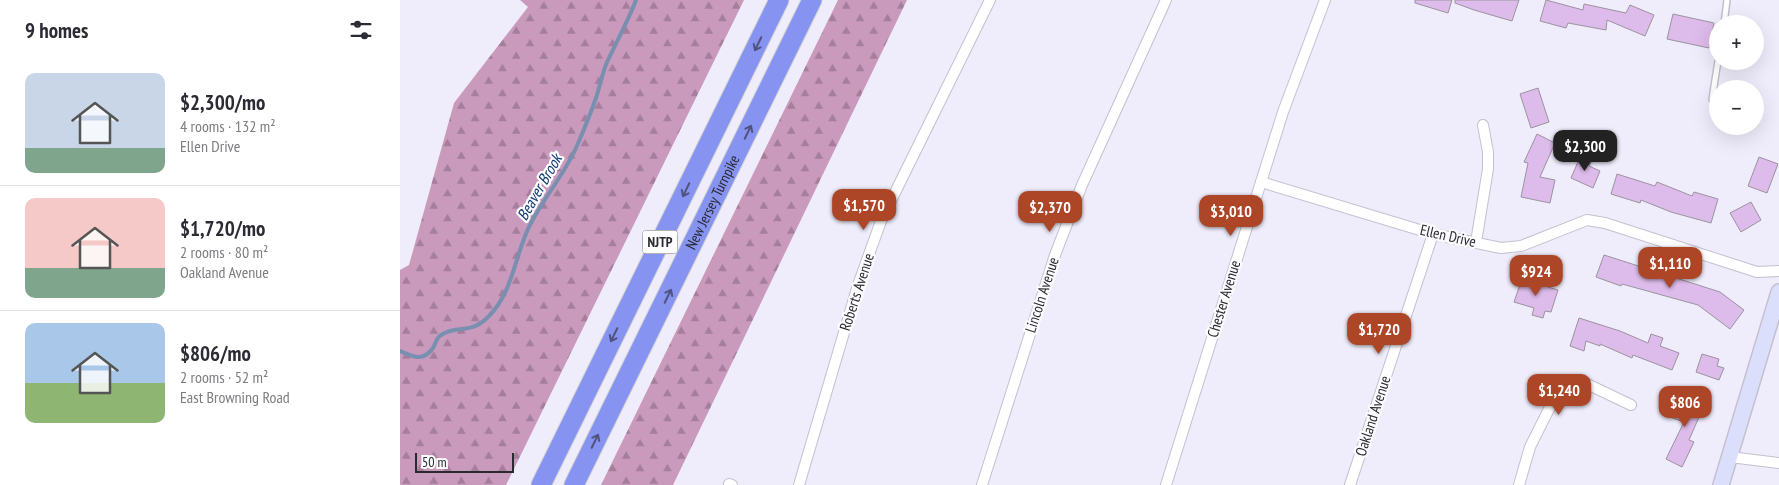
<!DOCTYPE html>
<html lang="en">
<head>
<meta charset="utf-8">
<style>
	:root { --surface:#fff; --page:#f2f2f3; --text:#2b2b33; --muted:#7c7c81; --line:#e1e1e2; --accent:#ad4527 }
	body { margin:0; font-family:"PT Sans Narrow",sans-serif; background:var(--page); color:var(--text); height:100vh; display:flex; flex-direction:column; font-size:19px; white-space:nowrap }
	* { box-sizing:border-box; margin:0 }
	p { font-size:16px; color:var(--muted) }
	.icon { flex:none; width:28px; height:28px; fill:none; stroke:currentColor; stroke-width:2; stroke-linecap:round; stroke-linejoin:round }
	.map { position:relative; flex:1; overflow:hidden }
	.details { display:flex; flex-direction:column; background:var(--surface); width:400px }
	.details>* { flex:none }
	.controls { position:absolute; left:1309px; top:15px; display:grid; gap:10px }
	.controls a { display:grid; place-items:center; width:55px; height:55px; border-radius:50%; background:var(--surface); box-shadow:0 5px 20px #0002; font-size:25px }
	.scale { position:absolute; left:15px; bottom:12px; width:99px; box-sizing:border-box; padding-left:5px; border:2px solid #2a292f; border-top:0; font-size:14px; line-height:18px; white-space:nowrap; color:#2a292f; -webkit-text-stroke:4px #fcfbfe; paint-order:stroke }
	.price { position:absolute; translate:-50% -42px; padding:0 11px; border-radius:10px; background:var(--accent); color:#fff; font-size:16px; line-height:32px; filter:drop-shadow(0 1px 2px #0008) }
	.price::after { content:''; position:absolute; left:50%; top:30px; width:15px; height:11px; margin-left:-8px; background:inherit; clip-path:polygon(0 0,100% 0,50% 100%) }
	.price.on { background:#222; color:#fff }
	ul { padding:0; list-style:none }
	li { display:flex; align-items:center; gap:15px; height:125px; padding:0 25px }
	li+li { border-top:1px solid var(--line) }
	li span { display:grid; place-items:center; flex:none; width:140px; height:100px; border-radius:10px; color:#555 }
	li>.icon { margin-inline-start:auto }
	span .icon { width:60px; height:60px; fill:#fffc; stroke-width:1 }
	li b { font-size:21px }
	h2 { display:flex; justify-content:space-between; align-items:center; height:60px; padding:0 25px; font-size:21px }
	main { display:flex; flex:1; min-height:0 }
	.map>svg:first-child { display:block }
	.forest { fill:url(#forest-firs) }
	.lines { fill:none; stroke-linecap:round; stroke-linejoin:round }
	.stream { stroke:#788fb0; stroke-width:4 }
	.building { fill:#ddbbea; stroke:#9c939f }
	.service-casing { stroke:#c4c0cf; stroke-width:8 }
	.minor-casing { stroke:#c4c0cf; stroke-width:12 }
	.secondary-casing { stroke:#c4c0cf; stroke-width:18 }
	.motorway-casing { stroke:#d0d0d1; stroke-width:21 }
	.service { stroke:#fff; stroke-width:5 }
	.minor { stroke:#fff; stroke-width:10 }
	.secondary { stroke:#dbdffb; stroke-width:15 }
	.motorway { stroke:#8693f1; stroke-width:19 }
	.oneway { stroke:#4f537d }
	.labels { text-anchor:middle; stroke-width:4.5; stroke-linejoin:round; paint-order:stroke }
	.shield { fill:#fcfbfe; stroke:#69686d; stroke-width:1 }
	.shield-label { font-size:14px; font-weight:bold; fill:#2a292f }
	.street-label { font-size:15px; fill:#2a292f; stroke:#fcfbfe }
	.water-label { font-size:16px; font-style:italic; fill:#103a70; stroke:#fcfbfe }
</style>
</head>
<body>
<main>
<section class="details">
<h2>9 homes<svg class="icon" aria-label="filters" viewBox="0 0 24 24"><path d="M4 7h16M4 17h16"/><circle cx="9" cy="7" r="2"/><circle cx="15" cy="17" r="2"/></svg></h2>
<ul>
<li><span style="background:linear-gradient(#c9d6e8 75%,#7fa58c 0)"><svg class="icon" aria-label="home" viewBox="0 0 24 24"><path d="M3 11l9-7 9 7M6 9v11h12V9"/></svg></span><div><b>$2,300/mo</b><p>4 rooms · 132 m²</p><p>Ellen Drive</p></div></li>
<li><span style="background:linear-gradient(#f6c9c9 70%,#7fa58c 0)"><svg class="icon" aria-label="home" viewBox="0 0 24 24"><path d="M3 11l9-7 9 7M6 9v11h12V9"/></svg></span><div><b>$1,720/mo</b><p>2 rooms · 80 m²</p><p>Oakland Avenue</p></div></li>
<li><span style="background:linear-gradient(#a9c7e8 60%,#8fb573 0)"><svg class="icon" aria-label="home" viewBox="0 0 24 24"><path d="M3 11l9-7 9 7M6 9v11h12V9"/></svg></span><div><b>$806/mo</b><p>2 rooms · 52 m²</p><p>East Browning Road</p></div></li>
</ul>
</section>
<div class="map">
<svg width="1379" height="485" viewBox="0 0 1379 485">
	<defs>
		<pattern id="forest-firs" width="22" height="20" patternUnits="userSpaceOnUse" patternTransform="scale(1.25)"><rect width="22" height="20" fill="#ca9abd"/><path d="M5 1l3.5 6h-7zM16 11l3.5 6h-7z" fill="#a47e9a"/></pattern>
	</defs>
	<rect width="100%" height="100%" fill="#efecfb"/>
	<g class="forest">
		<polygon points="120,0 344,0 106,485 0,485 0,270 9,265 54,103 128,7"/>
		<polygon points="438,0 507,0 273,485 201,485"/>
	</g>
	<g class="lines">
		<path class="stream" d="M0,351C13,357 23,362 33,348C36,343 36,338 41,335C57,324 70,336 89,316C114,291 115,252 131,223C144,197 164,175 176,148C183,132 190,115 196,98C200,86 202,74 207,62C217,41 228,21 236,0"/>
	</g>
	<g class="building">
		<polygon points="1015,0 1052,0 1048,13 1015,3"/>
		<polygon points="1055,0 1119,0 1112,21 1074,10 1055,3"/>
		<polygon points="1146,0 1183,10 1184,4 1226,13 1230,5 1254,15 1245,36 1207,20 1206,30 1168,23 1166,28 1140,21"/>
		<polygon points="1273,14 1314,23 1309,48 1267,39"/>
		<polygon points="1138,88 1149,122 1131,128 1120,94"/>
		<polygon points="1137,134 1155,143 1140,177 1155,180 1150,203 1121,197 1128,163 1124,162"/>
		<polygon points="1181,155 1192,160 1189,166 1200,171 1193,188 1171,178"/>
		<polygon points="1359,157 1378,164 1367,193 1348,186"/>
		<polygon points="1217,174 1255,186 1257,182 1292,196 1294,192 1318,199 1311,223 1271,212 1241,200 1240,203 1211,194"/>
		<polygon points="1351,202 1361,220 1341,232 1330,213"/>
		<polygon points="1204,255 1320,292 1344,310 1330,329 1298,305 1222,284 1221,286 1196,277"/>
		<polygon points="1122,279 1158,290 1151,312 1145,311 1143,318 1132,315 1134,308 1114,302"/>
		<polygon points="1179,318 1220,331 1248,343 1251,334 1263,338 1260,346 1279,353 1272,370 1233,355 1232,358 1200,344 1200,346 1186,341 1184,351 1170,346"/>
		<polygon points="1302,354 1319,359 1317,366 1324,368 1319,380 1296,372"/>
		<polygon points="1287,393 1306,401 1289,440 1294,442 1282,467 1266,459 1284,422 1267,416 1271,405 1281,409"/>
	</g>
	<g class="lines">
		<g class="service-casing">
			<g id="service">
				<polyline points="1324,24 1327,0"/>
				<polyline points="1312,99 1318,61"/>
			</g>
		</g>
		<g class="minor-casing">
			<g id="minor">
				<polyline points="861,182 1033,234 1101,248 1121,246 1187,220 1205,223 1357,272 1379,271"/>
				<polyline points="1076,242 1088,169 1088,152 1083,125"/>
				<polyline points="1330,457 1379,463"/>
				<polyline points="329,484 332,485"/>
				<polyline points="399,485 458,285 481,221 590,0"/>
				<polyline points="582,485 655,255 682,185 766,0"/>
				<polyline points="766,485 883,112 925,0"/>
				<polyline points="950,485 1033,234"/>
				<polyline points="1119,485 1130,447 1152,403 1185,383 1231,405"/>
			</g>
		</g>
		<g class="secondary-casing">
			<polyline id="secondary" points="1321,485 1379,292"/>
		</g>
		<g class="motorway-casing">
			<g id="motorway">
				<polyline points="141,485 379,0"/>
				<path id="s1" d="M174,485L412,0"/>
			</g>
		</g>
		<use href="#service" class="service"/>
		<use href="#minor" class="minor"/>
		<use href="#secondary" class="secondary"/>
		<use href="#motorway" class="motorway"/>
	</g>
	<defs><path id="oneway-shaft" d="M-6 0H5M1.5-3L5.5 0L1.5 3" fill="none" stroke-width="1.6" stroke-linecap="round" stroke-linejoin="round" transform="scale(1.25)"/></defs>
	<g class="oneway">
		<use href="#oneway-shaft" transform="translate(358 44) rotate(116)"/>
		<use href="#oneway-shaft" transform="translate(348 132) rotate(-64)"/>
		<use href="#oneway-shaft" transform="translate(286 190) rotate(116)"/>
		<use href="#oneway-shaft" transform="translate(268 296) rotate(-64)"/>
		<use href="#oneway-shaft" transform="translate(214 335) rotate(116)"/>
		<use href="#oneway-shaft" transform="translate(195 441) rotate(-64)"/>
	</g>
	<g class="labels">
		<rect class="shield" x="242.5" y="230.5" width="35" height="23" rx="4"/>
		<g class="shield-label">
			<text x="260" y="247">NJTP</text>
		</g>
		<g class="street-label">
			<text dy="5" stroke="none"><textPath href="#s1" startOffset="315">New Jersey Turnpike</textPath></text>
			<text transform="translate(1048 236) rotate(13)" y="5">Ellen Drive</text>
			<text transform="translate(457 292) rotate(-72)" y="5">Roberts Avenue</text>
			<text transform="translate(642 295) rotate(-72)" y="5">Lincoln Avenue</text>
			<text transform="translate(824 299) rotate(-73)" y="5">Chester Avenue</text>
			<text transform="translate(973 416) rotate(-72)" y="5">Oakland Avenue</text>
		</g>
		<g class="water-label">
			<text transform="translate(139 187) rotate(-60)" y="6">Beaver Brook</text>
		</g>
	</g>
</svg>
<div class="controls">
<a>+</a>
<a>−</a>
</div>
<div class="scale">50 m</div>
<b class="price on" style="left:1185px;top:172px">$2,300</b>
<b class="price" style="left:464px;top:231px">$1,570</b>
<b class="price" style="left:650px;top:233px">$2,370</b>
<b class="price" style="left:831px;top:237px">$3,010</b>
<b class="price" style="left:1270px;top:289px">$1,110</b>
<b class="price" style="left:1136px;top:297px">$924</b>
<b class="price" style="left:979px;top:355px">$1,720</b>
<b class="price" style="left:1159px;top:416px">$1,240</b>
<b class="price" style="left:1285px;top:428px">$806</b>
</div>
</main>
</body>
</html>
